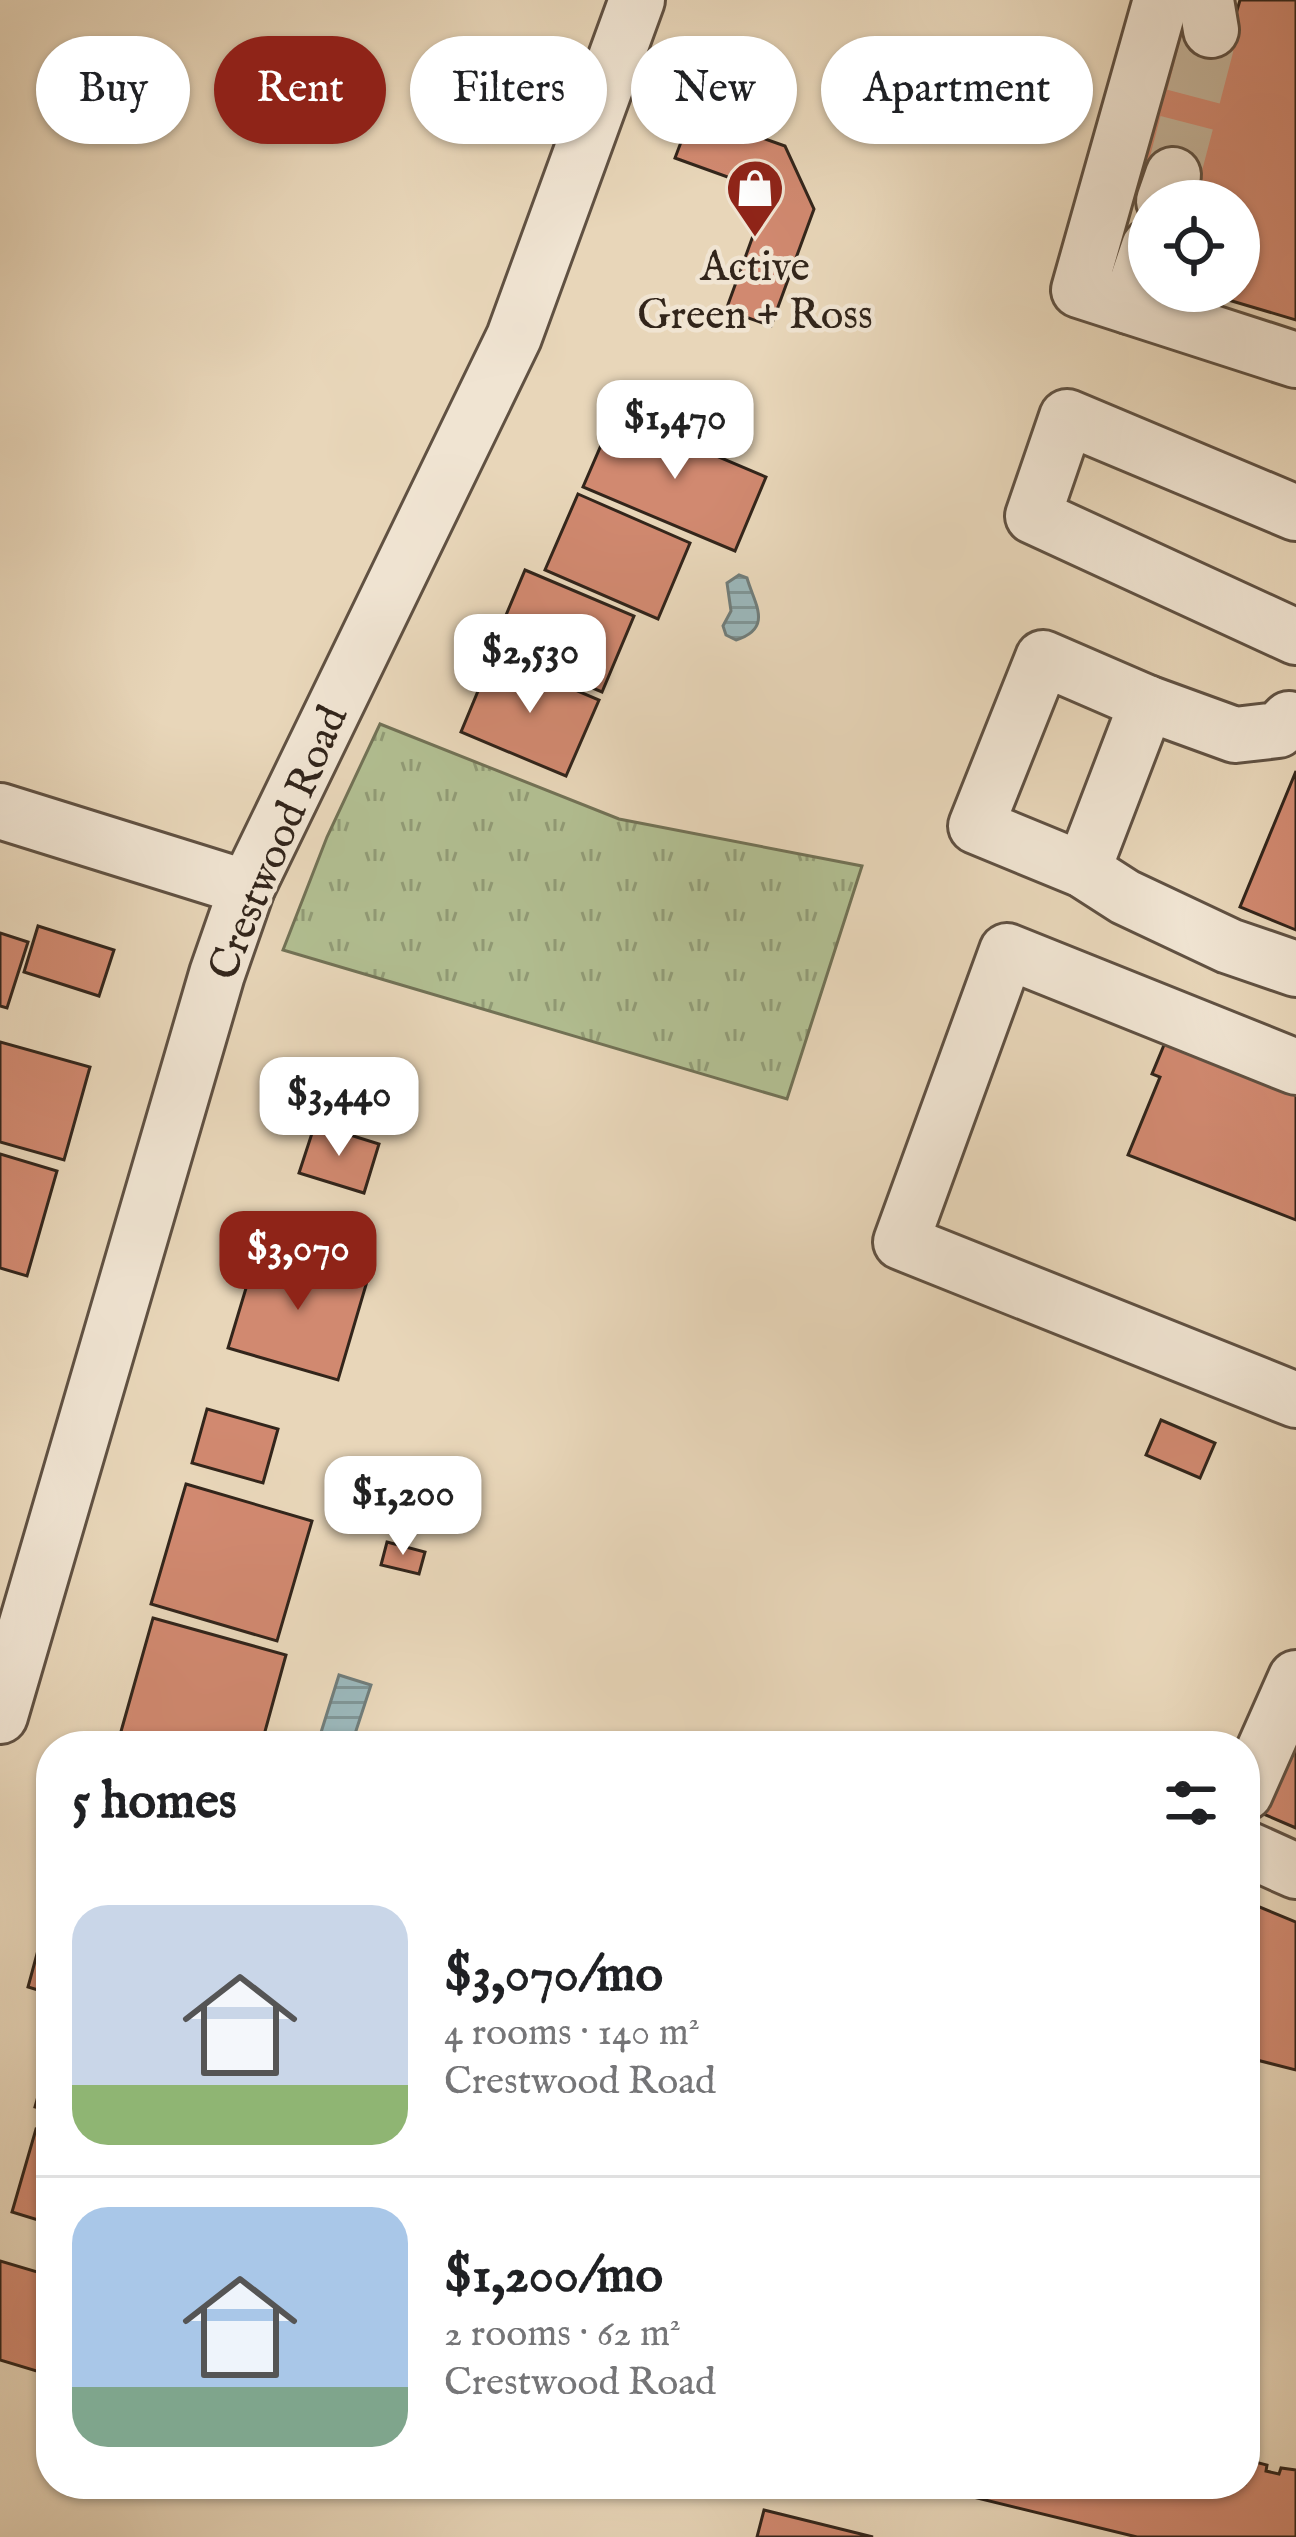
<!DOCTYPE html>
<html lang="en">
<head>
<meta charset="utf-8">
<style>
	:root { --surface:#fff; --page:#f6f6f6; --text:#202124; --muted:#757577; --line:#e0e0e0; --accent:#8f2418 }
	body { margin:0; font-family:"IM FELL English",serif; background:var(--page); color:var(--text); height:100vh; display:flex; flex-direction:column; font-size:45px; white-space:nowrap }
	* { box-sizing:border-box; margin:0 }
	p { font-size:39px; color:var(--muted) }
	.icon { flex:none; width:66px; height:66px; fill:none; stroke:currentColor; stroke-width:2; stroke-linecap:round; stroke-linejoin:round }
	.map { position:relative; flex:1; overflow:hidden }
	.panel { position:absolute; left:36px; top:1731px; width:1224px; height:768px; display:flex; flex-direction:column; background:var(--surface); border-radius:48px; box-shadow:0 3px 9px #0004 }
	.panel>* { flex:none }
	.top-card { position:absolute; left:36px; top:36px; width:1224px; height:108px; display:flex; gap:24px }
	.tools { position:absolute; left:1128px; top:180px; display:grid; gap:24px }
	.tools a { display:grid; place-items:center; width:132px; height:132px; border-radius:50%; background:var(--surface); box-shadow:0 3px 9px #0004; font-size:60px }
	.price { position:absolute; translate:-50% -102px; padding:0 27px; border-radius:24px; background:#fff; color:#222; font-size:39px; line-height:78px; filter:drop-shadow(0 3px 6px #0008) }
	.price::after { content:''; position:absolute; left:50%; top:72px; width:36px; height:27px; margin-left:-18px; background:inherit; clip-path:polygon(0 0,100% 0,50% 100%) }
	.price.active { background:var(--accent); color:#fff }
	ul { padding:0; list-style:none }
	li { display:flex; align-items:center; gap:36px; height:300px; padding:0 36px }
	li+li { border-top:3px solid var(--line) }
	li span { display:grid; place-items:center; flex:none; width:336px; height:240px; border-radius:36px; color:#555 }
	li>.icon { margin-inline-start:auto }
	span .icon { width:144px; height:144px; fill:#fffc; stroke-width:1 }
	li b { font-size:51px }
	h2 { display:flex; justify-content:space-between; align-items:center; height:144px; padding:0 36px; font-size:51px }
	.tag { padding:0 42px; border-radius:54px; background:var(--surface); box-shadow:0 3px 9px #0004; font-size:42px; line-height:108px }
	.tag.active { background:var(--accent); color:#fff }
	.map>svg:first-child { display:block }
	.grass { fill:url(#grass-tufts); stroke:#727256; stroke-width:3 }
	.water { fill:url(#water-rules); stroke:#717d7a; stroke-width:3 }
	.building { fill:#d18970; stroke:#32251b; stroke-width:3 }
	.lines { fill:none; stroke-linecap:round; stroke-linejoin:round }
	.minor-tunnel { stroke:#c4b399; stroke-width:54; stroke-dasharray:54 27; stroke-linecap:butt }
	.minor-casing { stroke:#605142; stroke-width:60 }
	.minor { stroke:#f0e4d2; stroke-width:54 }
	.labels { text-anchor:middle; stroke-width:9; stroke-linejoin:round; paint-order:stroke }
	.poi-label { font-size:42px; fill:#32251b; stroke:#f0e4d2 }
	.street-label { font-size:42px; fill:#32251b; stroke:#f0e4d2 }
</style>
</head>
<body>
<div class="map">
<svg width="1296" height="2537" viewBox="0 0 1296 2537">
	<defs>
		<pattern id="grass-tufts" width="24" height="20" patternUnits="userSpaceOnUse" patternTransform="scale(3)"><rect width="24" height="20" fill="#b2bf92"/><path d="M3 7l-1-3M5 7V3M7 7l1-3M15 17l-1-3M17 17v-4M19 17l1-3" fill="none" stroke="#919b76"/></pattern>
		<pattern id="water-rules" width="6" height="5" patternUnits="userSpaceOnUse" patternTransform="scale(3)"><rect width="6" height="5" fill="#9bb7ba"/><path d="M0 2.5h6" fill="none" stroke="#7f9596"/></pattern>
	</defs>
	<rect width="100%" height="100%" fill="#e8d6b9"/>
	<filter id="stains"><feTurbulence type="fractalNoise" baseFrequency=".00167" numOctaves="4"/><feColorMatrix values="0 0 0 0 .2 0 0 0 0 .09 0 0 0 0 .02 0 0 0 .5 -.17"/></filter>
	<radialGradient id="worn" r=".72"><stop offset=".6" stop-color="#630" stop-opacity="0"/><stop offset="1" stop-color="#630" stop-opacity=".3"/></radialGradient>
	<polygon class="grass" points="380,724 619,819 862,866 787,1099 283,950 327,837"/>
	<g class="water">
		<path d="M739,575L747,578C754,603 774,628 736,640L726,635L723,626L731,611L727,583Z"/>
		<polygon points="339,1675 371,1685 351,1746 332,1746 318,1742"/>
	</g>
	<g class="building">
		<polygon points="1240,0 1296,0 1296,320 1198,291 1239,291 1239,201 1188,201 1194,181 1133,163 1175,19 1230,35"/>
		<polygon points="692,113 785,146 814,209 771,326 726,310 769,192 675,158"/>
		<polygon points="615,413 766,477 735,551 583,487"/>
		<polygon points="578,494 690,543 658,619 545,570"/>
		<polygon points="525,570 634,616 602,692 493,646"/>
		<polygon points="493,655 599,700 566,776 461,732"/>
		<polygon points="1296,771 1296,930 1240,907"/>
		<polygon points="38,926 114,950 99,996 24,972"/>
		<polygon points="0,933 28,942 7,1008 0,1006"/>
		<polygon points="1169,1033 1296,1085 1296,1220 1128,1155 1160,1077 1152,1074"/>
		<polygon points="0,1042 90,1067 64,1160 0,1142"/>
		<polygon points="315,1124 379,1144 364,1193 299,1173"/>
		<polygon points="0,1154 57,1171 27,1276 0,1268"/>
		<polygon points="259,1245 368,1278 338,1380 228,1348"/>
		<polygon points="207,1409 278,1429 263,1483 192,1463"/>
		<polygon points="1161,1420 1215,1443 1200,1478 1146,1455"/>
		<polygon points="186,1484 312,1521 277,1641 151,1604"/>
		<polygon points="387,1542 425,1552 419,1574 381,1565"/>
		<polygon points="153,1618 286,1655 261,1746 160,1746 120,1735"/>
		<polygon points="1296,1740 1296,1828 1247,1807"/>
		<polygon points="1245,1901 1296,1922 1296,2070 1245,2057"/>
		<polygon points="50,1906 51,1906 51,1994 28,1987"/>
		<polygon points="51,2050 51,2111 35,2107"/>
		<polygon points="36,2129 51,2133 51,2224 12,2212"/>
		<polygon points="0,2261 51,2276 51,2347 43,2373 0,2360"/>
		<polygon points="1245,2445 1254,2447 1251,2461 1267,2465 1266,2471 1279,2474 1281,2468 1296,2470 1296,2537 1137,2537 920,2484 1245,2484"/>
		<polygon points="764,2510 873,2537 757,2537"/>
	</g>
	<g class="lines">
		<polyline class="minor-tunnel" points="1173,175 1211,30"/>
		<g class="minor-casing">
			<g id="minor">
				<polyline points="1161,0 1079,290 1296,360"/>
				<polyline points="1206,0 1211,30"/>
				<polyline points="1164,201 1173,175"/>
				<polyline points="1129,306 1149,247"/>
				<polyline points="1296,513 1067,417 1033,516 1296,637"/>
				<polyline points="1289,719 1278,730 1235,735 1147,703 1043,658 976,826 1083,870 1125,897 1229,946 1296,969"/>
				<polyline points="0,811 247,888"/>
				<polyline points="1083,870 1147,703"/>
				<polyline points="1296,1067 1007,951 901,1242 1296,1400"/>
				<polyline points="0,1716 217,974 247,888 514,337 637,0"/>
				<polyline points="1245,1793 1296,1678"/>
				<polyline points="1245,1848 1296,1871"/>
			</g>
		</g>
		<use href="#minor" class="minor"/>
	</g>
	<defs>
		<g id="shop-pin" transform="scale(3)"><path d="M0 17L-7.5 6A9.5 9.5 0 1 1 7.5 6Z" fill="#8f2418" stroke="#f0e4d2"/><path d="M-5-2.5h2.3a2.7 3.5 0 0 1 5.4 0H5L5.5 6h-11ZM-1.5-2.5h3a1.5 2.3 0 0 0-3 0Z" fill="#fff"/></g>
	</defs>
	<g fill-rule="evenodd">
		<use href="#shop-pin" x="755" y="188"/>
	</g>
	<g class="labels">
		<g class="poi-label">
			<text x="755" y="280">Active<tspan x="755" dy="48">Green + Ross</tspan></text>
		</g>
		<g class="street-label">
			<text transform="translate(276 842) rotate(-67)" y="15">Crestwood Road</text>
		</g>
	</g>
	<rect width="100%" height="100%" filter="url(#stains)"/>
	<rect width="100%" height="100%" fill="url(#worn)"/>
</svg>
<div class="tools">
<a><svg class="icon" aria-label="locate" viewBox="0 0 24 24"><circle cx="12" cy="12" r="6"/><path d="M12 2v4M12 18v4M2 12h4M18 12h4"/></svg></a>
</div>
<b class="price" style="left:675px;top:482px">$1,470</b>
<b class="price" style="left:530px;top:716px">$2,530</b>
<b class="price" style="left:339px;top:1159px">$3,440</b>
<b class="price active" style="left:298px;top:1313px">$3,070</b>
<b class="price" style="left:403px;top:1558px">$1,200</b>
<div class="top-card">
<a class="tag">Buy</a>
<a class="tag active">Rent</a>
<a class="tag">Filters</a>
<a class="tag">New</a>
<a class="tag">Apartment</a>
</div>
<section class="panel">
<h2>5 homes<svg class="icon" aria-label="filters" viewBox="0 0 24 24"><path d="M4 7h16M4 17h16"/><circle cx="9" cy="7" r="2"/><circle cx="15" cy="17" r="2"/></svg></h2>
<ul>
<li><span style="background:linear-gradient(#c9d6e8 75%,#8fb573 0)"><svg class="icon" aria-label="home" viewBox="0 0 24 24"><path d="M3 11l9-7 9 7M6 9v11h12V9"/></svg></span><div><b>$3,070/mo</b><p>4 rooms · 140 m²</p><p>Crestwood Road</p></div></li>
<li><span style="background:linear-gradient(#a9c7e8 75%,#7fa58c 0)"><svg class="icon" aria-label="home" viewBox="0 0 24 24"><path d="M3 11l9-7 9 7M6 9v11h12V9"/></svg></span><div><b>$1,200/mo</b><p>2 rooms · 62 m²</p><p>Crestwood Road</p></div></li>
</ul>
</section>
</div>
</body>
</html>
